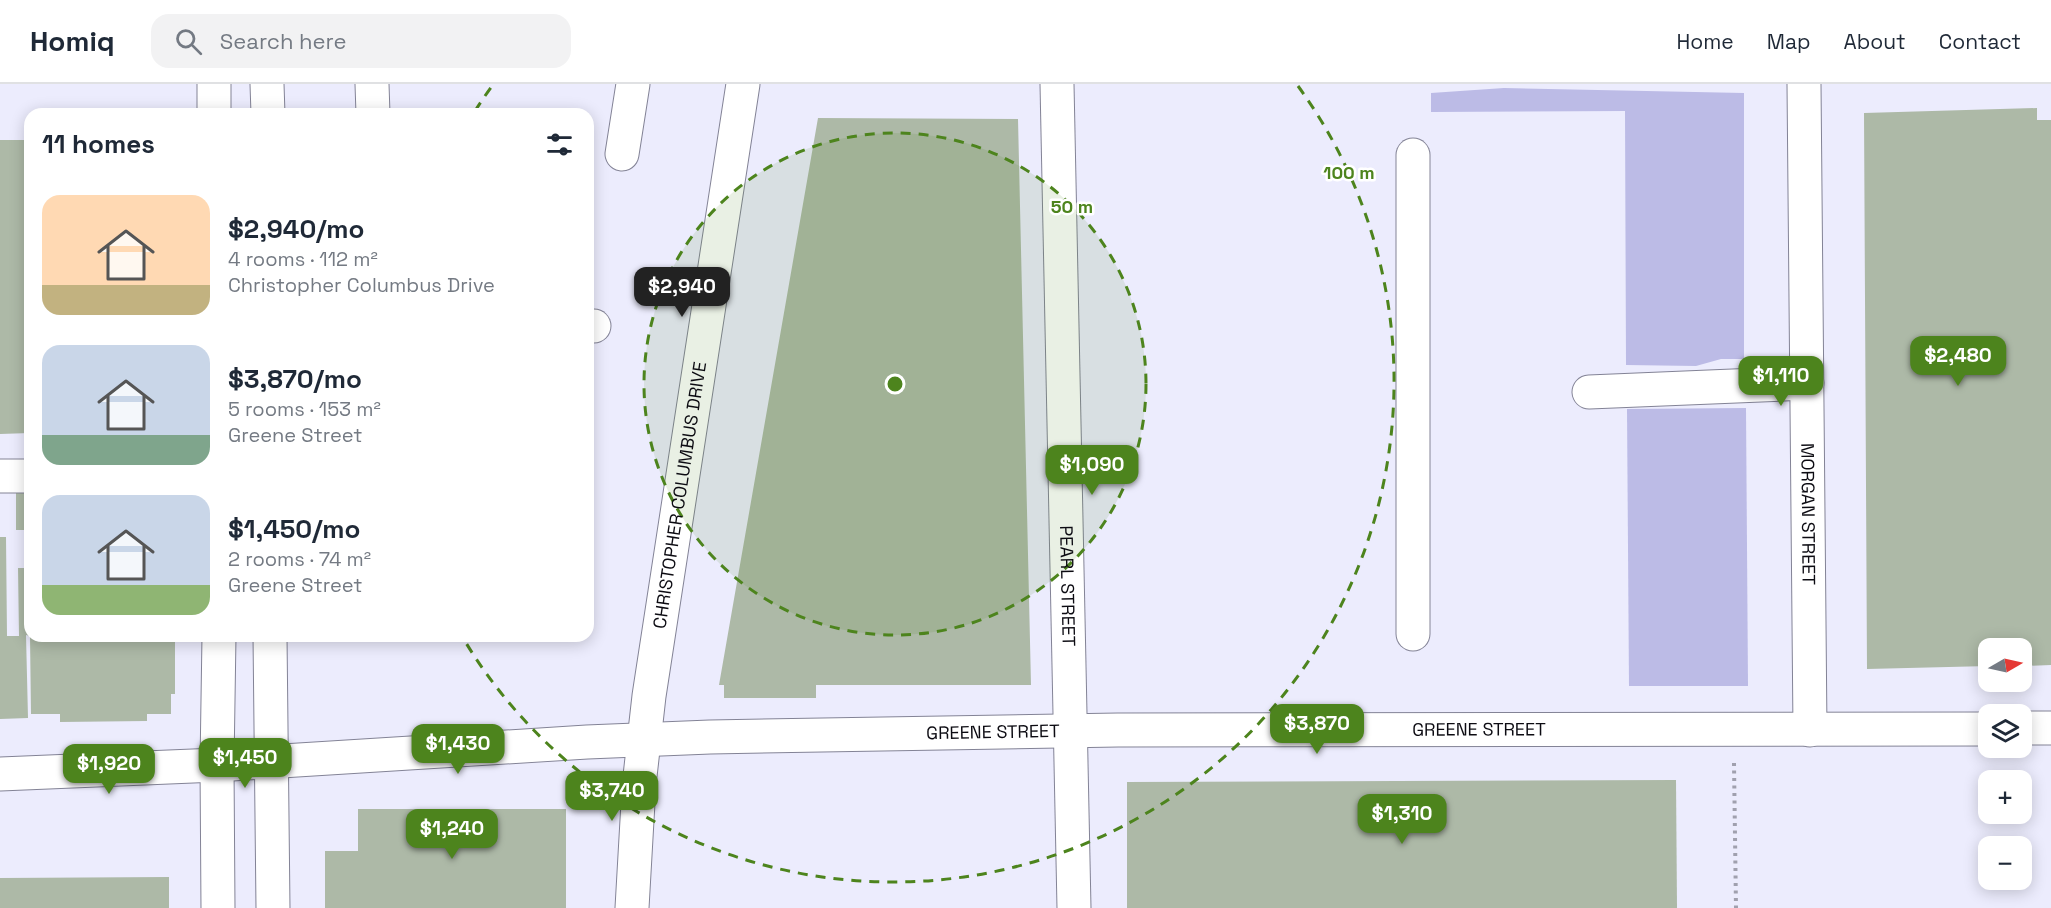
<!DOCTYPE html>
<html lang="en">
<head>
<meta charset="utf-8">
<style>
	:root { --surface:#fff; --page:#f2f2f3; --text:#1f2937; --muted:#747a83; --line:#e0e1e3; --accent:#4d841d }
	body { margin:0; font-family:"Space Grotesk",sans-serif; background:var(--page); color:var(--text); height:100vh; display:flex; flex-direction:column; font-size:22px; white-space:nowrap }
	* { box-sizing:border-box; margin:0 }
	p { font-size:20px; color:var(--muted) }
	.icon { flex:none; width:33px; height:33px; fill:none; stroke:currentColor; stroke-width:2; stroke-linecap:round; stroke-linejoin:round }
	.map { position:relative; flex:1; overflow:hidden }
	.side { position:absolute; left:24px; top:24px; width:570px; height:534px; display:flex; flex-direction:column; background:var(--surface); border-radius:18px; box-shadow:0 3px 15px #0003 }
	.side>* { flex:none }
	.needle { width:39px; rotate:81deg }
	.buttons { position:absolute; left:1978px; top:554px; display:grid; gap:12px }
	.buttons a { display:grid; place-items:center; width:54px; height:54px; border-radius:12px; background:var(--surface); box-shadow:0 3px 15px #0003; font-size:30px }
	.price { position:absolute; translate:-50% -51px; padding:0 14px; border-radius:12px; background:var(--accent); color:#fff; font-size:20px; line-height:39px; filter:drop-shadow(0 2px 3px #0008) }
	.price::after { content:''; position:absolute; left:50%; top:36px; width:18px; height:14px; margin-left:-9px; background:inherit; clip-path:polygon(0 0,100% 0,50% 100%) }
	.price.active { background:#222; color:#fff }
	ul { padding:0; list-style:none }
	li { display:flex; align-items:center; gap:18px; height:150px; padding:0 18px }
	li span { display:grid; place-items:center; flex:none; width:168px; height:120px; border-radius:18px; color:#555 }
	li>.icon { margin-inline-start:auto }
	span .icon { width:72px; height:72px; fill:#fffc; stroke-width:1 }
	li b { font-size:26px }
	h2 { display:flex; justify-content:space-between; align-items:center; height:72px; padding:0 18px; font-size:26px }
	header { display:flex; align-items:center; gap:36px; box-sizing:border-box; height:84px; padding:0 30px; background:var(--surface); border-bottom:2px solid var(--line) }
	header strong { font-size:28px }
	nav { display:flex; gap:33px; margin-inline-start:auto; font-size:21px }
	.search { width:420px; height:54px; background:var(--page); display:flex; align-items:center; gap:15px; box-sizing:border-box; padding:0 21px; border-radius:18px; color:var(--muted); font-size:22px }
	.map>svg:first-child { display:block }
	.green { fill:#bcbbe6 }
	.building { fill:#adb9a7 }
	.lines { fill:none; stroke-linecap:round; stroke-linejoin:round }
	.minor-casing { stroke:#838396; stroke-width:35 }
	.path { stroke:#a0a0ae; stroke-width:4; stroke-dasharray:3 4.5; stroke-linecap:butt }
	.minor { stroke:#fff; stroke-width:33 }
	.ring { fill:none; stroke:#4d841d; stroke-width:3; stroke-dasharray:10 8 }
	.labels { text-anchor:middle; stroke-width:5; stroke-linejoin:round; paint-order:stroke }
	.street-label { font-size:18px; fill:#0c0b12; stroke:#fff }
	.centre { fill:#4d841d; stroke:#fff; stroke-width:3 }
	.ring-label { font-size:18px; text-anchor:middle; font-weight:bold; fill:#4d841d; stroke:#fff; stroke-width:5; stroke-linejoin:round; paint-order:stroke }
</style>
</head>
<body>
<header>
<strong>Homiq</strong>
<div class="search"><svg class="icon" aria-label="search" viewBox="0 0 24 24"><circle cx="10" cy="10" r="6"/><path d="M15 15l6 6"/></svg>Search here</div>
<nav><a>Home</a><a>Map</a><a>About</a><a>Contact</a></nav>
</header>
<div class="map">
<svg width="2051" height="824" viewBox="0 0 2051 824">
	<rect width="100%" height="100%" fill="#ececfd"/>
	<g class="green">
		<polygon points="1504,4 1744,9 1744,275 1721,275 1696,282 1626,281 1625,27 1431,28 1431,9"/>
		<polygon points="1746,324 1748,602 1629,602 1627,325"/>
	</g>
	<g class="building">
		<polygon points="2037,24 2037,36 2051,36 2051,581 2022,582 2022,564 1989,564 1989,582 1867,585 1864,29"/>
		<polygon points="818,34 1018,35 1031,601 816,601 816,614 724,614 724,601 719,601"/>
		<polygon points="0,56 30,56 30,349 0,350"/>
		<rect x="16" y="403" width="14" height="43"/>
		<polygon points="0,453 6,453 7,552 19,552 18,484 30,484 30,552 26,551 28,634 0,635"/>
		<polygon points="30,552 175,552 175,610 171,610 171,630 147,630 147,637 60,638 60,630 31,630"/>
		<polygon points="1676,696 1677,824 1127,824 1127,698"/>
		<polygon points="358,725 566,725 566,824 325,824 325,767 358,767"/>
		<polygon points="169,793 169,824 0,824 0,794"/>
	</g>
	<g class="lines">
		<g class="minor-casing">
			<g id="minor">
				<polyline points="214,0 214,30"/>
				<polyline points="267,0 268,30"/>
				<polyline points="372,0 373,30"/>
				<path id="s1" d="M1057,0L1074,824"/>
				<path id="s2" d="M1804,0L1810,646"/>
				<polyline points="622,70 633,0"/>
				<polyline points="588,242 594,242"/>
				<polyline points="1589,308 1807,299"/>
				<polyline points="0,392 30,392"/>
				<polyline points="1413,550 1413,71"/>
				<polyline points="270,552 273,824"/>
				<polyline points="2022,644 2051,644"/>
				<path id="s3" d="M0,690L217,681L587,658L710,653L1118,646L1989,645"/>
				<polyline points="218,824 217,681 219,552"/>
				<path id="s4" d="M632,824L639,701L649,612L743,0"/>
			</g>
		</g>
		<polyline class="path" points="1734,679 1736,824"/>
		<use href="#minor" class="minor"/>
	</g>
	<circle cx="895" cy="300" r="251" fill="#4d841d" fill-opacity=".12"/>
	<g class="ring">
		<circle cx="895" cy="300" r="251"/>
		<path d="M475 27A501 501 0 0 1 492 2M1298 2A501 501 0 1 1 463 554"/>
	</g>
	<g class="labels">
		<g class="street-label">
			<text dy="6" stroke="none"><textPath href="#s4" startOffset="416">CHRISTOPHER COLUMBUS DRIVE</textPath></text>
			<text dy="6" stroke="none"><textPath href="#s2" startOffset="430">MORGAN STREET</textPath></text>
			<text dy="6" stroke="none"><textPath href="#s1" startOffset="502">PEARL STREET</textPath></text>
			<text dy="6" stroke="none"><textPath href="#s3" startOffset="1480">GREENE STREET</textPath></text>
			<text dy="6" stroke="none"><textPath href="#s3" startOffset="994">GREENE STREET</textPath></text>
		</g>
	</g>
	<circle cx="895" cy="300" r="9" class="centre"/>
	<g class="ring-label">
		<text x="1349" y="95">100 m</text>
		<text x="1072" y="129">50 m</text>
	</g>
</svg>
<div class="buttons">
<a><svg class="needle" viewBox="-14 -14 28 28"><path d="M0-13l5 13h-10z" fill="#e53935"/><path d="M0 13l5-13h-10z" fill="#747a83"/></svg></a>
<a><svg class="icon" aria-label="layers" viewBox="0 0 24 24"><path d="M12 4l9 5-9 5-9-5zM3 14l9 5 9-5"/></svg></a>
<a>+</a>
<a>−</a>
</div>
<b class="price active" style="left:682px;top:234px">$2,940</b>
<b class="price" style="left:1958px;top:303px">$2,480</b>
<b class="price" style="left:1781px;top:323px">$1,110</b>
<b class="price" style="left:1092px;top:412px">$1,090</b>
<b class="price" style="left:1317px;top:671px">$3,870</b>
<b class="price" style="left:458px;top:691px">$1,430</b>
<b class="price" style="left:245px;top:705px">$1,450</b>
<b class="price" style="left:109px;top:711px">$1,920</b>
<b class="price" style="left:612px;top:738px">$3,740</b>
<b class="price" style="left:1402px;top:761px">$1,310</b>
<b class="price" style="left:452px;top:776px">$1,240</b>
<section class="side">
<h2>11 homes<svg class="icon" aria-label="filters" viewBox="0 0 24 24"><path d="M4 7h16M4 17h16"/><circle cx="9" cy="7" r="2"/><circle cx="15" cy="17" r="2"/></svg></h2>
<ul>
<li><span style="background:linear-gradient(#ffd9b3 75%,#c2b280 0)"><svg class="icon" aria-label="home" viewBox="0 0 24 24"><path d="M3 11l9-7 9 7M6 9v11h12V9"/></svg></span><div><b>$2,940/mo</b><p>4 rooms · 112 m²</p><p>Christopher Columbus Drive</p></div></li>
<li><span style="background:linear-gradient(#c9d6e8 75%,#7fa58c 0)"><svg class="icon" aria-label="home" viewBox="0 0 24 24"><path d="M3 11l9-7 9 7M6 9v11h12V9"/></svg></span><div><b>$3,870/mo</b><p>5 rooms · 153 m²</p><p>Greene Street</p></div></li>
<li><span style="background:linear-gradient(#c9d6e8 75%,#8fb573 0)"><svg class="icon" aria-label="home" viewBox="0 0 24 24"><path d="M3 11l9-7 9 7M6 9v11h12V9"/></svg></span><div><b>$1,450/mo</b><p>2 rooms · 74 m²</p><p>Greene Street</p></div></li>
</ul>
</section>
</div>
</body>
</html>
